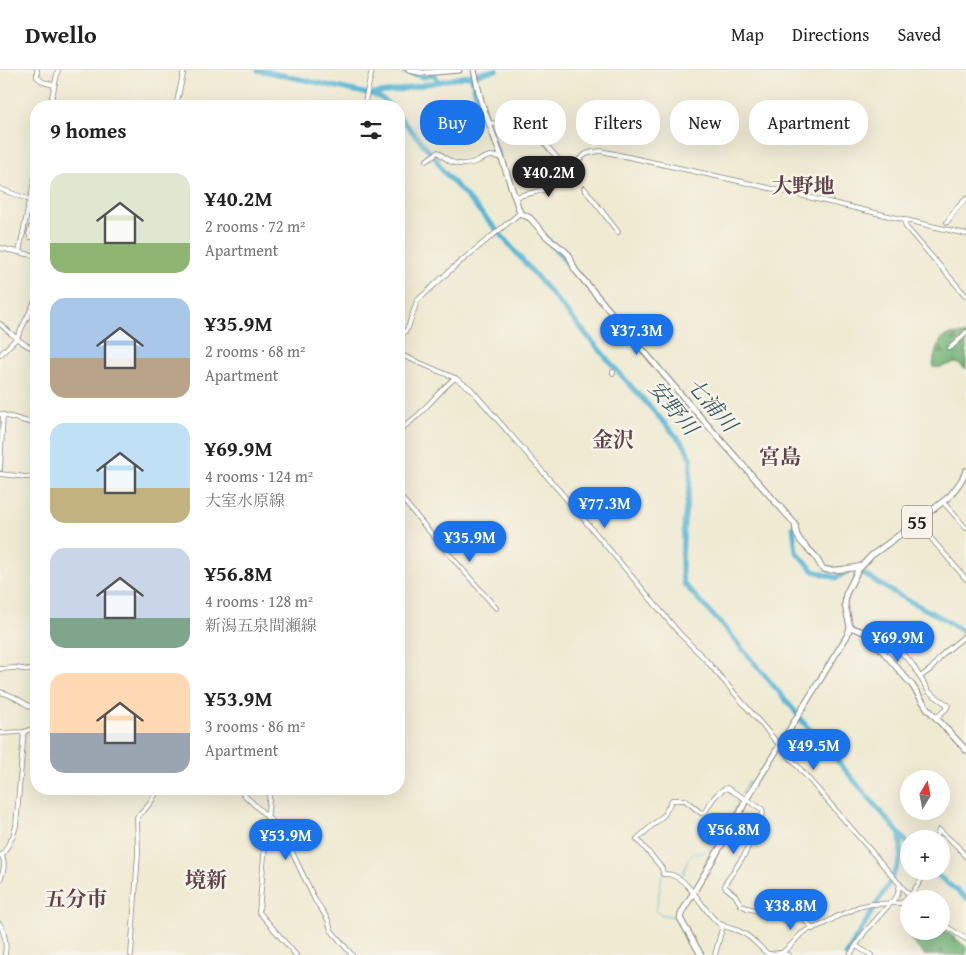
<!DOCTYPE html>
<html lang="en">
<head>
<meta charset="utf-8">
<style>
	:root { --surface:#fff; --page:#f2f2f2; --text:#222; --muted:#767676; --line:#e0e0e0; --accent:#1a73e8 }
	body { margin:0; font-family:"Gentium Book Plus","Noto Serif JP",serif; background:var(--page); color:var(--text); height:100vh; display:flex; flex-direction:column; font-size:19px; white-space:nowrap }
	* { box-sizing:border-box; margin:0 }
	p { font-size:16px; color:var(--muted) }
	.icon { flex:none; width:28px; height:28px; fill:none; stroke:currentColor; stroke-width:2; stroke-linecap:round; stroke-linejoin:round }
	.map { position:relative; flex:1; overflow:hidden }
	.details { position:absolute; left:30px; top:30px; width:375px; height:695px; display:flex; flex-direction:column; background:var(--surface); border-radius:20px; box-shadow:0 5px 20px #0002 }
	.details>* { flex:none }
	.top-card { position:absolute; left:420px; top:30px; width:470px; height:45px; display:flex; gap:10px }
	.needle { width:32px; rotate:10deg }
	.fabs { position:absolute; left:900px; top:700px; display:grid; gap:10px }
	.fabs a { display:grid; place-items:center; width:50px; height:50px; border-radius:50%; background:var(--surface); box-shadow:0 5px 20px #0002; font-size:25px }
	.price { position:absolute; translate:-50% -42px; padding:0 11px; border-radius:18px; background:var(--accent); color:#fff; font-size:16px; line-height:32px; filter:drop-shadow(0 1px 2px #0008) }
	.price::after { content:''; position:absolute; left:50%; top:30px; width:15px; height:11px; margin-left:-8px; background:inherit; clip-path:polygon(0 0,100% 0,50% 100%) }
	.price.active { background:#222; color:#fff }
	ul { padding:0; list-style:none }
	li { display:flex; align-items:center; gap:15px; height:125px; padding:0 20px }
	li span { display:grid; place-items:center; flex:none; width:140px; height:100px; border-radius:15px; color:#555 }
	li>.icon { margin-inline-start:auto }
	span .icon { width:60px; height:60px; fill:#fffc; stroke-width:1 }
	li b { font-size:21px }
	h2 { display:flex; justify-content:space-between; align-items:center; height:60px; padding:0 20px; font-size:21px }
	.pill { padding:0 18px; border-radius:20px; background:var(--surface); box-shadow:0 5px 20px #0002; font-size:18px; line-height:45px }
	.pill.active { background:var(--accent); color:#fff }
	header { display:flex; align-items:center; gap:30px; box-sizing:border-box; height:70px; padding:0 25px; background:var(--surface); border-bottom:1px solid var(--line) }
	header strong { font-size:24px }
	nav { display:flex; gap:28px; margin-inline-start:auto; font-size:18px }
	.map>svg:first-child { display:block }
	.forest { fill:url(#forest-firs); stroke:#446547 }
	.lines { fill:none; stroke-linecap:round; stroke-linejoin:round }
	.stream { stroke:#58b6d6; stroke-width:1 }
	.river { stroke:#58b6d6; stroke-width:5 }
	.minor-casing { stroke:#868377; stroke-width:5.5 }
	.major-casing { stroke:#868377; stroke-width:7 }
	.minor { stroke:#fff; stroke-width:4 }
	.major { stroke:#fff; stroke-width:5 }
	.labels { text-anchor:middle; stroke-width:5; stroke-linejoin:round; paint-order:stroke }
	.shield { fill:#f7f3e8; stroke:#5e5c59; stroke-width:1 }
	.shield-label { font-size:19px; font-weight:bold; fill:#1c1c1c }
	.neighbourhood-label { font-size:21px; font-weight:bold; fill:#5e434c; stroke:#f7f3e8 }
	.water-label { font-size:21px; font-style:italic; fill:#345a66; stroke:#f7f3e8 }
</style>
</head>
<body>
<header>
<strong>Dwello</strong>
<nav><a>Map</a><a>Directions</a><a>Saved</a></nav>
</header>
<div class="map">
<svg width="966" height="885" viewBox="0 0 966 885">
	<defs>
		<pattern id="forest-firs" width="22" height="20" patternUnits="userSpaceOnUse" patternTransform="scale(1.25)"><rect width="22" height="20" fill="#6cae72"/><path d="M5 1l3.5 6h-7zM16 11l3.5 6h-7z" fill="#588d5d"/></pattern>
	</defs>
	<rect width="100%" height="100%" fill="#f7f3e8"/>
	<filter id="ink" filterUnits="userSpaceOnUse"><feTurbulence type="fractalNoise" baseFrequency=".02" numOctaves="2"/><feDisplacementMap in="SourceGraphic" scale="10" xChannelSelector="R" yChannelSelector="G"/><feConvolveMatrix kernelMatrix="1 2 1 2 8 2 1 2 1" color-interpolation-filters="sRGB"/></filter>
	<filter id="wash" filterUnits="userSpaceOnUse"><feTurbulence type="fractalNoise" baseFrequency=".0096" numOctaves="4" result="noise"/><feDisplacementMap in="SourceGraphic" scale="20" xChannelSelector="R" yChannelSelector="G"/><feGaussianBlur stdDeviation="1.12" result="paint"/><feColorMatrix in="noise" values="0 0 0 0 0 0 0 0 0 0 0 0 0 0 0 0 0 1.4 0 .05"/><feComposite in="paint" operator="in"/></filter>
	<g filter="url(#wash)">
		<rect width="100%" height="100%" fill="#efead2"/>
		<g class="forest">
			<path d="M966,264V299C963,298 961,296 959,294C950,291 942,300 933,297C933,290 937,270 945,266C951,264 960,264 966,264Z"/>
			<path d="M909,854V861H941V859L949,863L966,877V885H924C917,876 904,867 909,854Z"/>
		</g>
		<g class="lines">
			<g class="stream">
				<polyline points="741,724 749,711"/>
				<path d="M663,801L683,805L687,791L692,784C697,783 702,784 707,781C717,776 736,739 739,728"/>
				<polyline points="662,805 656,841 660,844 674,847 675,848 695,885"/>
			</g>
			<g class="river">
				<path d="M258,0L364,23C375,24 382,28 391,36"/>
				<polyline points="399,0 423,7 435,5 439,12"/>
				<polyline points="471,5 476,26 481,35"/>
				<polyline points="372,24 394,21 496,0"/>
				<polyline points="399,46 436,89 443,101 495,158 615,298 685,376 691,390 690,413 684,452 682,490 682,506 684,514 724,557 794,640 801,650 817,667 909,775"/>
				<polyline points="489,60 493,73 499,87"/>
				<polyline points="545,167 575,203"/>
				<polyline points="793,457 796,482 814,501 836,508 851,499"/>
				<polyline points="862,503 896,524 944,549 966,564"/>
				<polyline points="932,801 966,828"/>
				<polyline points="846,885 888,815 900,791 901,783 900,765"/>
			</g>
		</g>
	</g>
	<g filter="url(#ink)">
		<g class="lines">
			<g class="minor-casing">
				<g id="minor">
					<polyline points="37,0 37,7 43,12 54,15"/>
					<polyline points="50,36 58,0"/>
					<polyline points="176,36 184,0"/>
					<polyline points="364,36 372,0"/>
					<polyline points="489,53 522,56 531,58 567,99"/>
					<path d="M427,90L438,82C452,95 460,97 478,91C482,89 486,87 490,86C495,86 496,88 501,86"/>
					<polyline points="584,118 618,162"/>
					<polyline points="0,119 36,132"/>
					<polyline points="515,127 547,119 550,117 567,99 586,84 593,82 601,81 743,112 966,164"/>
					<polyline points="904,149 906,157 966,226"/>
					<polyline points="947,152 956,139 966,129"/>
					<polyline points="36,157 31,157 29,164 30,167 36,168"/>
					<polyline points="0,178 36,186"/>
					<polyline points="19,182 28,139 28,135 31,126 36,102"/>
					<path d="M0,254C10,262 23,276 36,279"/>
					<polyline points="399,268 408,258 417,231 454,197 520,143"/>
					<polyline points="950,278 962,267 966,262"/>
					<polyline points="399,284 455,308 470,318 576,440 680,564 705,589 909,825"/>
					<polyline points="0,285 17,268 36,229"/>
					<polyline points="613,303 613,302"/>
					<polyline points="0,344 36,354"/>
					<path d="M399,360C421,347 435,324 455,308"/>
					<polyline points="0,399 3,345"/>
					<polyline points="0,404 36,408"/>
					<polyline points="399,425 429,461 496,538"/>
					<polyline points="943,432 966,458"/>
					<polyline points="917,452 966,509"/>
					<polyline points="875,572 878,571 889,574 900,582 909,590 914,597 929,622 948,635 946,639 936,648"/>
					<polyline points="0,599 16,598 36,601"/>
					<polyline points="920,607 931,599 944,583 966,565"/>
					<path d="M0,622C15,625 23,633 36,640"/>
					<polyline points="0,663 24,662 36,657"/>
					<polyline points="238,719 281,760 286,766 292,782 315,830 322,840 328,850 331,860 352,885"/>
					<polyline points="270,719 259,842 296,885"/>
					<polyline points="936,769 939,760 957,776 966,787"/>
					<path d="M0,785L2,786C6,795 3,801 0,810"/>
					<polyline points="2,786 13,766 16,756 24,662"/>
					<polyline points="941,853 966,869"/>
					<path d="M0,854C5,864 7,874 5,885"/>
					<polyline points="856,876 871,885"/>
					<polyline points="782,883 792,874 801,864 808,860 824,854 838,846 848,842 858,837 872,834 902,833 913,822 927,801"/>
					<path d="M131,885L138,783L137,747C149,736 151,733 158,719"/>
					<polyline points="715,885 723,855"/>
					<path d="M788,885L780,883L768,884C759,877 752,867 741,862C733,858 723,858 716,851C704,840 689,811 674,806C671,804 666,804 663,804L662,798L637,769L664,745L672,730H685L701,743L705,742C711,732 716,722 727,718L762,739L763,743L745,784L725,814V817L735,825L741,835L747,838L766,843L787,851L803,848L813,859"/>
					<polyline points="850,885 864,863 897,826 900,814"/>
				</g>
			</g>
			<g class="major-casing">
				<g id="major">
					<polyline points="409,0 423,3 459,0"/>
					<path d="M474,0L481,31L501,86L520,143L530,148L547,167L565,181L569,185L575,200L688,333L795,454C796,458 795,461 797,465C800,473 810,480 815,486C818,490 821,498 824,499C830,502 854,498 861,496"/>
					<polyline points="850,557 866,563 872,569 912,615 927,638 966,680"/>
					<polyline points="701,885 680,848 682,842 738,747 746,730 847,566 850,557 845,535 846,524 858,500 871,486 917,452 950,426 961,411 966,401"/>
				</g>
			</g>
			<use href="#minor" class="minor"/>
			<use href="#major" class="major"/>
		</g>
	</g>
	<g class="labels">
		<rect class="shield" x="902" y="435.5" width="30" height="33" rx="4"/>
		<g class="shield-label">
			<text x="917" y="459">55</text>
		</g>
		<g class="neighbourhood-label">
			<text x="803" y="123">大野地</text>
			<text x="613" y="377">金沢</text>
			<text x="780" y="394">宮島</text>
			<text x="206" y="817">境新</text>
			<text x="76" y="836">五分市</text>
		</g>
		<g class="water-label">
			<text transform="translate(712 335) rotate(49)" y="7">七浦川</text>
			<text transform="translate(673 338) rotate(50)" y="7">安野川</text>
		</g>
	</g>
</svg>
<div class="fabs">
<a><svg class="needle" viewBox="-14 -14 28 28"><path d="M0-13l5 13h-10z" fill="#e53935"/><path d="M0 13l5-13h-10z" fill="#767676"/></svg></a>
<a>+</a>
<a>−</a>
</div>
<b class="price active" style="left:549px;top:128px">¥40.2M</b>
<b class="price" style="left:637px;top:286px">¥37.3M</b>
<b class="price" style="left:605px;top:459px">¥77.3M</b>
<b class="price" style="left:470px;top:493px">¥35.9M</b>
<b class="price" style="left:898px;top:593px">¥69.9M</b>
<b class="price" style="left:814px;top:701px">¥49.5M</b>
<b class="price" style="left:734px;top:785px">¥56.8M</b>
<b class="price" style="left:286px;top:791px">¥53.9M</b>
<b class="price" style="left:791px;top:861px">¥38.8M</b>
<div class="top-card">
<a class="pill active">Buy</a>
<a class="pill">Rent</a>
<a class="pill">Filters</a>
<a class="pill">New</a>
<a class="pill">Apartment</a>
</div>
<section class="details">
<h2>9 homes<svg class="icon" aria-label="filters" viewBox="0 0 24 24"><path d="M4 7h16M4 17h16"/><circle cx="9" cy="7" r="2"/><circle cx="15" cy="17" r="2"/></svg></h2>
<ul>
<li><span style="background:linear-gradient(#dfe7d0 70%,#8fb573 0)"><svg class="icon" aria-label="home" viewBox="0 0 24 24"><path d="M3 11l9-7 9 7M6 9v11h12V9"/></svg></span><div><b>¥40.2M</b><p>2 rooms · 72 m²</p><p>Apartment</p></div></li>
<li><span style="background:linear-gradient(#a9c7e8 60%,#b9a48a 0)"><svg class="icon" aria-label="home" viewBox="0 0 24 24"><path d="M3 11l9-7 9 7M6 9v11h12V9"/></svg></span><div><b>¥35.9M</b><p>2 rooms · 68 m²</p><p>Apartment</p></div></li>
<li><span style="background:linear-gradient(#bfe0f5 65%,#c2b280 0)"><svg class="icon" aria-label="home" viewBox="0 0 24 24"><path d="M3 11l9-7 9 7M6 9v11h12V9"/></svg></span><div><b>¥69.9M</b><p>4 rooms · 124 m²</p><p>大室水原線</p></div></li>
<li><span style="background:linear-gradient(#c9d6e8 70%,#7fa58c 0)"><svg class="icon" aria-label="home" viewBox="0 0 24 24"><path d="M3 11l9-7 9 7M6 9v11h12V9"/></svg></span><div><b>¥56.8M</b><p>4 rooms · 128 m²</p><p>新潟五泉間瀬線</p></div></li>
<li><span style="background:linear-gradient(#ffd9b3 60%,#9aa5b1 0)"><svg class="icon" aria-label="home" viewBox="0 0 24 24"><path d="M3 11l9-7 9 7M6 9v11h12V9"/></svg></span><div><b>¥53.9M</b><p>3 rooms · 86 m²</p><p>Apartment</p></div></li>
</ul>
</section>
</div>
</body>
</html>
